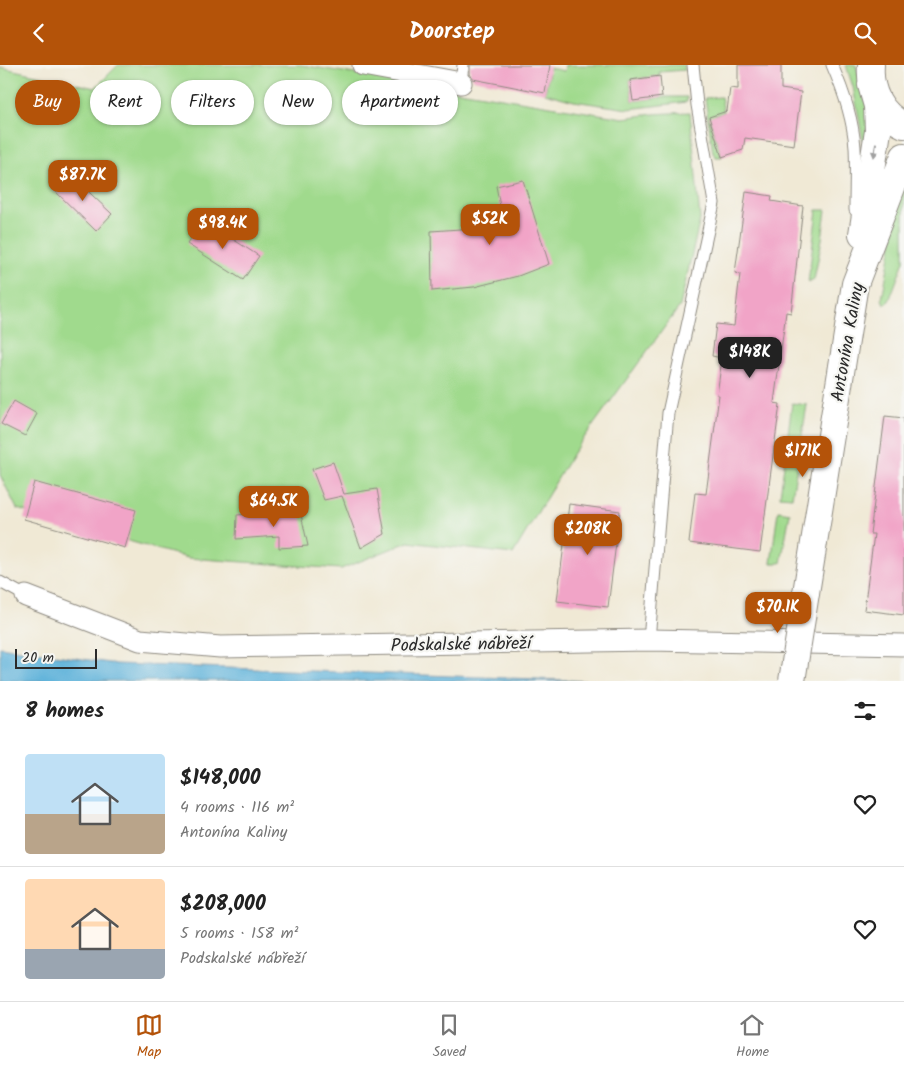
<!DOCTYPE html>
<html lang="en">
<head>
<meta charset="utf-8">
<style>
	:root { --surface:#fff; --page:#f6f6f6; --text:#222; --muted:#767676; --line:#e0e0e0; --accent:#b45309 }
	body { margin:0; font-family:Kalam,sans-serif; background:var(--page); color:var(--text); height:100vh; display:flex; flex-direction:column; font-size:19px; white-space:nowrap }
	* { box-sizing:border-box; margin:0 }
	p { font-size:16px; color:var(--muted) }
	.icon { flex:none; width:28px; height:28px; fill:none; stroke:currentColor; stroke-width:2; stroke-linecap:round; stroke-linejoin:round }
	.map { position:relative; height:616px; overflow:hidden }
	.sheet { display:flex; flex-direction:column; background:var(--surface); flex:1 }
	.sheet>* { flex:none }
	.banner { position:absolute; left:15px; top:15px; width:500px; height:45px; display:flex; gap:10px }
	.scale { position:absolute; left:15px; bottom:12px; width:82px; box-sizing:border-box; padding-left:5px; border:2px solid #2b2b2b; border-top:0; font-size:14px; line-height:18px; white-space:nowrap; color:#2b2b2b; -webkit-text-stroke:4px #f6f6f2; paint-order:stroke }
	.price { position:absolute; translate:-50% -42px; padding:0 11px; border-radius:10px; background:var(--accent); color:#fff; font-size:16px; line-height:32px; filter:drop-shadow(0 1px 2px #0008) }
	.price::after { content:''; position:absolute; left:50%; top:30px; width:15px; height:11px; margin-left:-8px; background:inherit; clip-path:polygon(0 0,100% 0,50% 100%) }
	.price.on { background:#222; color:#fff }
	ul { padding:0; list-style:none }
	li { display:flex; align-items:center; gap:15px; height:125px; padding:0 25px }
	li+li { border-top:1px solid var(--line) }
	li span { display:grid; place-items:center; flex:none; width:140px; height:100px; border-radius:5px; color:#555 }
	li>.icon { margin-inline-start:auto }
	span .icon { width:60px; height:60px; fill:#fffc; stroke-width:1 }
	li b { font-size:21px }
	h2 { display:flex; justify-content:space-between; align-items:center; height:60px; padding:0 25px; font-size:21px }
	.pill { padding:0 18px; border-radius:22px; background:var(--surface); box-shadow:0 1px 4px #0004; font-size:18px; line-height:45px }
	.pill.on { background:var(--accent); color:#fff }
	header { display:flex; justify-content:space-between; align-items:center; height:65px; padding:0 25px; background:var(--accent); color:#fff; font-size:22px; font-weight:600 }
	.tab-bar { display:flex; justify-content:space-around; align-items:center; height:70px; border-top:1px solid var(--line); background:var(--surface); font-size:14px; color:var(--muted) }
	.tab-bar a { display:grid; justify-items:center; gap:2px }
	.tab-bar .on { color:var(--accent) }
	.map>svg:first-child { display:block }
	.green { fill:#a0da8d; stroke:#66825c }
	.water { fill:#5eb2da; stroke:#446e82 }
	.building { fill:#f1a4c7 }
	.lines { fill:none; stroke-linecap:round; stroke-linejoin:round }
	.service-casing { stroke:#8e8a80; stroke-width:13 }
	.minor-casing { stroke:#8e8a80; stroke-width:23 }
	.tertiary-casing { stroke:#8e8a80; stroke-width:28 }
	.service { stroke:#fff; stroke-width:11 }
	.minor { stroke:#fff; stroke-width:21 }
	.tertiary { stroke:#fff; stroke-width:26 }
	.tertiary-bridge-casing { stroke:#8e8a80; stroke-width:28; stroke-linecap:butt }
	.tertiary-bridge { stroke:#fff; stroke-width:26 }
	.oneway { fill:#a0a0a0 }
	.labels { text-anchor:middle; stroke-width:4.5; stroke-linejoin:round; paint-order:stroke }
	.street-label { font-size:18px; fill:#2b2b2b; stroke:#f6f6f2 }
</style>
</head>
<body>
<header><svg class="icon" aria-label="back" viewBox="0 0 24 24"><path d="M15 5l-7 7 7 7"/></svg>Doorstep<svg class="icon" aria-label="search" viewBox="0 0 24 24"><circle cx="10" cy="10" r="6"/><path d="M15 15l6 6"/></svg></header>
<div class="map">
<svg width="904" height="616" viewBox="0 0 904 616">
	<rect width="100%" height="100%" fill="#f6f6f2"/>
	<filter id="ink" filterUnits="userSpaceOnUse"><feTurbulence type="fractalNoise" baseFrequency=".02" numOctaves="2"/><feDisplacementMap in="SourceGraphic" scale="10" xChannelSelector="R" yChannelSelector="G"/><feConvolveMatrix kernelMatrix="1 2 1 2 8 2 1 2 1" color-interpolation-filters="sRGB"/></filter>
	<filter id="wash" filterUnits="userSpaceOnUse"><feTurbulence type="fractalNoise" baseFrequency=".0096" numOctaves="4" result="noise"/><feDisplacementMap in="SourceGraphic" scale="20" xChannelSelector="R" yChannelSelector="G"/><feGaussianBlur stdDeviation="1.12" result="paint"/><feColorMatrix in="noise" values="0 0 0 0 0 0 0 0 0 0 0 0 0 0 0 0 0 1.4 0 .05"/><feComposite in="paint" operator="in"/></filter>
	<g filter="url(#wash)">
		<rect width="100%" height="100%" fill="#f0e9d5"/>
		<g class="green">
			<polygon points="118,0 301,0 623,53 653,49 690,47 700,154 680,241 573,388 513,489 408,477 341,504 188,493 17,444 0,410 0,2 95,23"/>
			<polygon points="565,0 684,0 685,5 659,7 660,11 630,15 633,36 662,32 687,32 687,37 628,44 574,36 545,28 550,3 564,6"/>
			<polygon points="846,0 856,0 869,51 866,75 863,75 853,22"/>
			<polygon points="721,32 724,47 713,51 710,56 722,92 716,92 713,88 705,33"/>
			<polygon points="904,114 904,196 889,236 884,239 882,234 893,174 893,152"/>
			<polygon points="817,145 826,145 822,174 814,215 808,218"/>
			<polygon points="792,338 807,340 792,432 780,431"/>
			<polygon points="778,446 790,448 781,498 771,498"/>
		</g>
		<polygon class="water" points="0,582 117,599 592,616 0,616"/>
		<g id="blocks">
			<g class="building">
				<polygon points="470,0 550,0 545,28 473,14 470,9"/>
				<polygon points="738,0 781,0 781,24 801,27 794,80 745,73 743,85 722,92 709,52 727,46 730,23 738,24"/>
				<polygon points="660,11 662,32 633,36 630,15"/>
				<polygon points="70,109 112,149 96,166 54,125"/>
				<polygon points="523,115 549,199 518,211 474,222 432,226 431,166 504,161 496,121"/>
				<polygon points="746,127 772,131 771,136 803,141 791,248 786,247 774,338 780,339 760,487 689,478 695,428 706,429 719,330 717,330 722,293 712,291 716,259 734,261 740,209 735,208"/>
				<polygon points="203,155 259,191 243,215 187,179"/>
				<polygon points="14,336 37,349 25,371 1,359"/>
				<polygon points="885,351 904,353 904,550 864,545 874,469 870,469"/>
				<polygon points="333,397 344,429 377,424 385,469 361,483 342,431 324,435 312,404"/>
				<polygon points="34,417 136,445 125,483 24,454"/>
				<polygon points="569,439 620,446 608,542 557,536"/>
				<polygon points="300,445 308,481 279,483 279,471 236,474 237,450"/>
			</g>
		</g>
	</g>
	<g filter="url(#ink)">
		<use href="#blocks" fill-opacity="0" stroke="#8e8a80" stroke-width="1"/>
		<g class="lines">
			<g class="service-casing">
				<g id="service">
					<path d="M832,0C843,25 853,55 855,82C856,103 855,124 855,145"/>
					<polyline points="461,18 463,0"/>
					<polyline points="0,517 26,531"/>
					<polyline points="649,575 668,348 714,138 697,40 693,0"/>
				</g>
			</g>
			<g class="minor-casing">
				<g id="minor">
					<polyline points="363,0 461,18"/>
					<polyline points="26,531 140,575 220,582 649,575 904,580"/>
				</g>
			</g>
			<g class="tertiary-casing">
				<g id="tertiary">
					<path d="M871,0C869,25 880,49 904,60"/>
					<polyline points="862,169 878,66 877,41 871,20"/>
					<polyline points="806,528 855,219 904,91"/>
				</g>
			</g>
			<use href="#service" class="service"/>
			<use href="#minor" class="minor"/>
			<use href="#tertiary" class="tertiary"/>
			<g class="tertiary-bridge-casing">
				<polyline id="tertiary-bridge" points="792,616 806,528"/>
			</g>
			<use href="#tertiary-bridge" class="tertiary-bridge"/>
		</g>
		<defs><path id="oneway-solid" d="M-6-.8H1V-3.2L6.5 0L1 3.2V.8H-6Z" transform="scale(1.25)"/></defs>
		<use class="oneway" href="#oneway-solid" transform="translate(875 85) rotate(98)"/>
	</g>
	<g class="labels">
		<g class="street-label">
			<text transform="translate(847 277) rotate(-80)" y="6">Antonína Kaliny</text>
			<text transform="translate(461 579) rotate(-1)" y="6">Podskalské nábřeží</text>
		</g>
	</g>
</svg>
<div class="scale">20 m</div>
<b class="price" style="left:83px;top:137px">$87.7K</b>
<b class="price" style="left:490px;top:181px">$52K</b>
<b class="price" style="left:223px;top:185px">$98.4K</b>
<b class="price on" style="left:750px;top:314px">$148K</b>
<b class="price" style="left:803px;top:413px">$171K</b>
<b class="price" style="left:274px;top:463px">$64.5K</b>
<b class="price" style="left:588px;top:491px">$208K</b>
<b class="price" style="left:778px;top:569px">$70.1K</b>
<div class="banner">
<a class="pill on">Buy</a>
<a class="pill">Rent</a>
<a class="pill">Filters</a>
<a class="pill">New</a>
<a class="pill">Apartment</a>
</div>
</div>
<section class="sheet">
<h2>8 homes<svg class="icon" aria-label="filters" viewBox="0 0 24 24"><path d="M4 7h16M4 17h16"/><circle cx="9" cy="7" r="2"/><circle cx="15" cy="17" r="2"/></svg></h2>
<ul>
<li><span style="background:linear-gradient(#bfe0f5 60%,#b9a48a 0)"><svg class="icon" aria-label="home" viewBox="0 0 24 24"><path d="M3 11l9-7 9 7M6 9v11h12V9"/></svg></span><div><b>$148,000</b><p>4 rooms · 116 m²</p><p>Antonína Kaliny</p></div><svg class="icon" aria-label="heart" viewBox="0 0 24 24"><path d="M12 20l-8-8c-3-5 5-10 8-4 3-6 11-1 8 4z"/></svg></li>
<li><span style="background:linear-gradient(#ffd9b3 70%,#9aa5b1 0)"><svg class="icon" aria-label="home" viewBox="0 0 24 24"><path d="M3 11l9-7 9 7M6 9v11h12V9"/></svg></span><div><b>$208,000</b><p>5 rooms · 158 m²</p><p>Podskalské nábřeží</p></div><svg class="icon" aria-label="heart" viewBox="0 0 24 24"><path d="M12 20l-8-8c-3-5 5-10 8-4 3-6 11-1 8 4z"/></svg></li>
</ul>
</section>
<nav class="tab-bar">
<a class="on"><svg class="icon" aria-label="map" viewBox="0 0 24 24"><path d="M3 6l6-2 6 2 6-2v14l-6 2-6-2-6 2zM9 4v14M15 6v14"/></svg>Map</a>
<a><svg class="icon" aria-label="saved" viewBox="0 0 24 24"><path d="M7 4h10v16l-5-4-5 4z"/></svg>Saved</a>
<a><svg class="icon" aria-label="home" viewBox="0 0 24 24"><path d="M3 11l9-7 9 7M6 9v11h12V9"/></svg>Home</a>
</nav>
</body>
</html>
